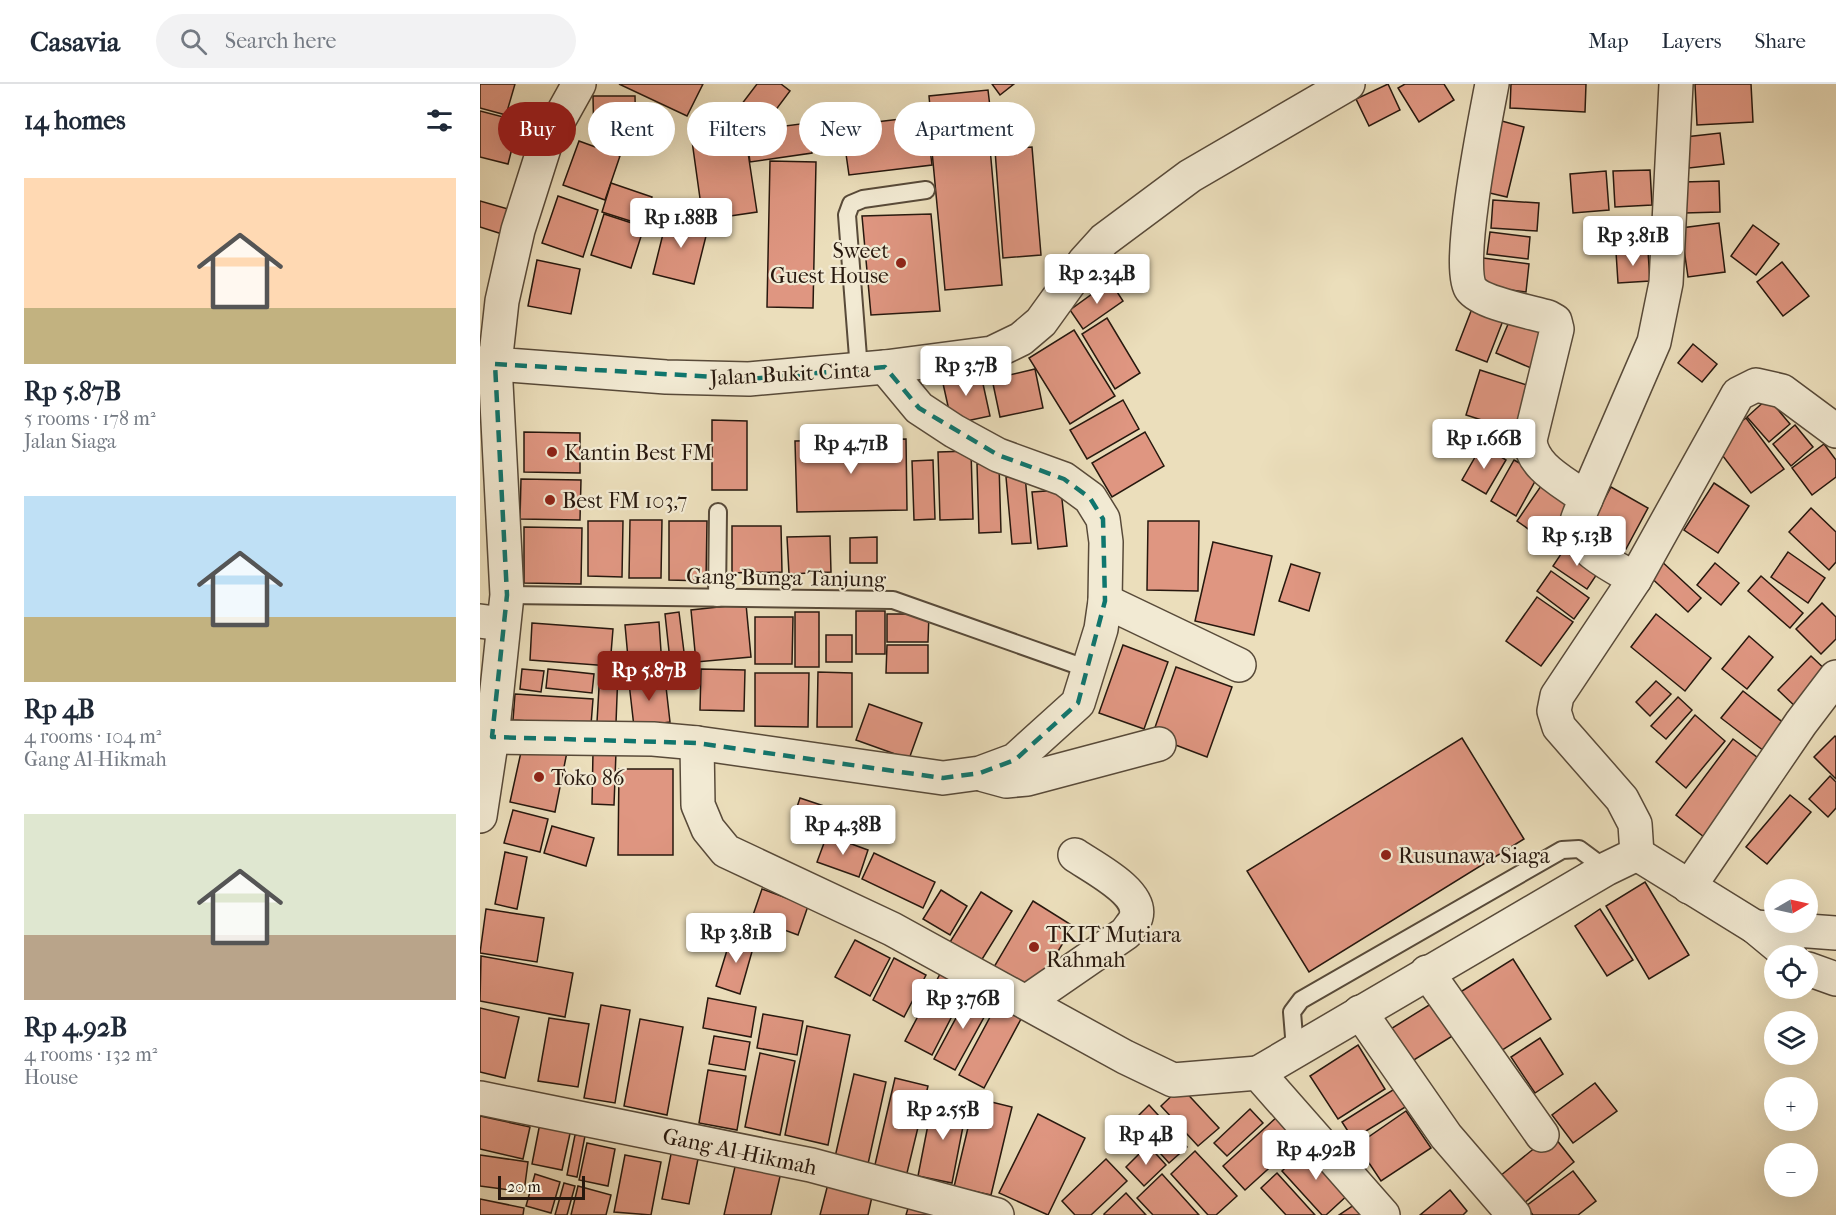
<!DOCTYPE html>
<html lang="en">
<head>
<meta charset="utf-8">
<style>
	:root { --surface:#fff; --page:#f2f2f3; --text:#1f2937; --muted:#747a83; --line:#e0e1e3; --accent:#8f2418 }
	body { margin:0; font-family:"IM FELL French Canon",serif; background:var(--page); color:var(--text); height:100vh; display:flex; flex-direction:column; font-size:22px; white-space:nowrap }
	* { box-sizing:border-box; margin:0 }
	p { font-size:20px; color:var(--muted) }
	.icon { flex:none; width:33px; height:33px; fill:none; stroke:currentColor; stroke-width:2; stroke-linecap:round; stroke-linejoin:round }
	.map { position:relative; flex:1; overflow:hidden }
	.side { display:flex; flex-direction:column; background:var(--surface); width:480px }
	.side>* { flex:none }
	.hud { position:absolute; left:18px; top:18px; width:570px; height:54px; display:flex; gap:12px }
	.needle { width:39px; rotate:81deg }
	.tools { position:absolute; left:1284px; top:795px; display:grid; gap:12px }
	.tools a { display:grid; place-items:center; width:54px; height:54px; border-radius:50%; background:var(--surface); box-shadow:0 6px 24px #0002; font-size:30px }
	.scale { position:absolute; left:18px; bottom:15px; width:87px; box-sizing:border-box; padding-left:6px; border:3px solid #27180e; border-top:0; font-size:16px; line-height:21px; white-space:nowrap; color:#27180e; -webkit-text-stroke:4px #f2ead3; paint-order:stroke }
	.price { position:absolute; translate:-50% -51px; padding:0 14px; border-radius:6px; background:#fff; color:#222; font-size:20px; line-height:39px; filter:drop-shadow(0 2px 3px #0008) }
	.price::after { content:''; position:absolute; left:50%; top:36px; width:18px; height:14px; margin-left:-9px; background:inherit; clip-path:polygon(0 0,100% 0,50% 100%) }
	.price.selected { background:var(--accent); color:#fff }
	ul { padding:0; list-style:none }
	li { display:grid; align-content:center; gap:12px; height:318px; padding:0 24px }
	li span { display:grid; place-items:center; height:186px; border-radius:0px; color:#555 }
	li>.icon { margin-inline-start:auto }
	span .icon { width:108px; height:108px; fill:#fffc; stroke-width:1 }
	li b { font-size:26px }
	h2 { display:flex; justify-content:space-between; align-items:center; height:72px; padding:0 24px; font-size:26px }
	.chip { padding:0 21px; border-radius:27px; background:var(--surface); box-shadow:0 6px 24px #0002; font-size:21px; line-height:54px }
	.chip.selected { background:var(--accent); color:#fff }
	header { display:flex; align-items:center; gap:36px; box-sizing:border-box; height:84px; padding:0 30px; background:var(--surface); border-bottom:2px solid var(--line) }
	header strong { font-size:28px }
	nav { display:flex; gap:33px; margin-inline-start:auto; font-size:21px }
	.search { width:420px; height:54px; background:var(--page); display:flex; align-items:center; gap:15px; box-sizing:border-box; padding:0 21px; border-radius:33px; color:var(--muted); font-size:22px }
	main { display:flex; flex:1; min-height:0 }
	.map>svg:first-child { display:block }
	.building { fill:#df9681; stroke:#27180e; stroke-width:1.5 }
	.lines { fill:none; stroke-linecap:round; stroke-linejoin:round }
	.service-casing { stroke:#584a39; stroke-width:20 }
	.minor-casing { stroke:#584a39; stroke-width:36 }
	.tertiary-casing { stroke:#584a39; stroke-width:36 }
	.service { stroke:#f2ead3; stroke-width:16 }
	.minor { stroke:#f2ead3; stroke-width:33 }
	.tertiary { stroke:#f2ead3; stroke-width:33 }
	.marked { fill:none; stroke:#0f766e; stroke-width:4.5; stroke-dasharray:12 8; stroke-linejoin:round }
	.poi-dot { fill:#8f2418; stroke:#f2ead3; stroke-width:2 }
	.labels { text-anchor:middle; stroke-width:4.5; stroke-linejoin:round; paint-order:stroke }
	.poi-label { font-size:22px; fill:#27180e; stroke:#f2ead3; text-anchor:start }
	.street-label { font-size:22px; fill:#27180e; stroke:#f2ead3 }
</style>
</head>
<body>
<header>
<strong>Casavia</strong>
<div class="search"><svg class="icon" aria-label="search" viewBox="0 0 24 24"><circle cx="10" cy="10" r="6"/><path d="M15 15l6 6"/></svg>Search here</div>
<nav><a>Map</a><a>Layers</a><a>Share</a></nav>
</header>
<main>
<section class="side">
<h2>14 homes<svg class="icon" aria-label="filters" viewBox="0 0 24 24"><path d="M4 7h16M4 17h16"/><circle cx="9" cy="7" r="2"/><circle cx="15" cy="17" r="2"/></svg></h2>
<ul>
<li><span style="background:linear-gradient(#ffd9b3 70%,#c2b280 0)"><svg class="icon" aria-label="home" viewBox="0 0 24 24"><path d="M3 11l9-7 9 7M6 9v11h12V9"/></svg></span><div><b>Rp 5.87B</b><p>5 rooms · 178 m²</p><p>Jalan Siaga</p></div></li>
<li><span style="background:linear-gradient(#bfe0f5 65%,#c2b280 0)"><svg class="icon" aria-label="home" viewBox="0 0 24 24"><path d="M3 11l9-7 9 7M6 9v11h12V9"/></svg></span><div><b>Rp 4B</b><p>4 rooms · 104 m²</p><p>Gang Al-Hikmah</p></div></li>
<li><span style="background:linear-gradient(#dfe7d0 65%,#b9a48a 0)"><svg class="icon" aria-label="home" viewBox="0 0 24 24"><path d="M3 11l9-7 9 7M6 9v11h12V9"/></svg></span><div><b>Rp 4.92B</b><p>4 rooms · 132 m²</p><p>House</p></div></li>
</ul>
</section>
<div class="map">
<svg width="1356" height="1131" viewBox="0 0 1356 1131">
	<rect width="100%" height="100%" fill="#ebdebb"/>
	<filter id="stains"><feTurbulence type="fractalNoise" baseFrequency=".00333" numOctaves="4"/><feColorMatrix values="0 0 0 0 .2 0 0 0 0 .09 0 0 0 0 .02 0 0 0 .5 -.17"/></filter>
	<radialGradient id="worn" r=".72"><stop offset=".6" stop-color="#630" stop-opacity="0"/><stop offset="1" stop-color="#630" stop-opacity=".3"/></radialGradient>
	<g class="building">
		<polygon points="0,0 35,0 26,31 0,24"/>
		<polygon points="139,0 223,0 207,32"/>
		<polygon points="277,0 301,0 310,7 286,39 261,21"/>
		<polygon points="512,0 534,0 520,11"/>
		<polygon points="908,0 920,26 889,42 876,15"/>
		<polygon points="925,0 964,0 974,16 939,38 918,4"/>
		<polygon points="1031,0 1106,0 1105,28 1030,24"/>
		<polygon points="1215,0 1271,0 1273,38 1217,41"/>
		<polygon points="508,6 512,40 452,46 449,12"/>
		<polygon points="113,12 155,12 156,58 114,59"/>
		<polygon points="0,27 39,37 28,80 0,73"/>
		<polygon points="446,32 452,81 369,91 362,42"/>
		<polygon points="1018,36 1044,43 1027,113 1001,107"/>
		<polygon points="328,39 332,69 270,78 266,47"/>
		<polygon points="508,41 522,201 465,206 450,46"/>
		<polygon points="265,49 277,128 223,136 212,57"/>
		<polygon points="1240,49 1244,80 1209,84 1205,53"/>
		<polygon points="99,57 140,72 125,116 83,101"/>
		<polygon points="552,63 561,171 523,174 515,66"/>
		<polygon points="290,77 336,78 333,224 287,223"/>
		<polygon points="1170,86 1172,121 1135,123 1133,87"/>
		<polygon points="1126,87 1129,126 1093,129 1090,90"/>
		<polygon points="1239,97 1240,128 1204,129 1203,98"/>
		<polygon points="131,99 172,113 163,141 122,128"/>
		<polygon points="78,112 118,126 103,173 62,159"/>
		<polygon points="1013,116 1059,119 1057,147 1011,144"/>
		<polygon points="0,117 28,125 22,150 0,143"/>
		<polygon points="124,130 164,143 151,184 111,171"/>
		<polygon points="188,130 229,140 214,200 173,190"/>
		<polygon points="451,130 460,227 391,231 382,132"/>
		<polygon points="1239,139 1245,188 1208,193 1201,144"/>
		<polygon points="1273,141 1299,160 1276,191 1251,172"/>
		<polygon points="1010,148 1050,153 1048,175 1007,170"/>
		<polygon points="1168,167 1170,197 1138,199 1136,168"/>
		<polygon points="1003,174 1049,180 1046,208 1000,202"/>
		<polygon points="57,176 100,185 91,230 48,222"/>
		<polygon points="1302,178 1329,212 1303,232 1277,198"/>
		<polygon points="630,197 643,217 603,245 590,226"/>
		<polygon points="993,222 1024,234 1007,278 976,266"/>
		<polygon points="1031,233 1066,249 1051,284 1016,269"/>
		<polygon points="627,234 660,289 635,305 602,250"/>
		<polygon points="594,246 635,312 590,340 549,274"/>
		<polygon points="1213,260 1237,280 1222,298 1198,279"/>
		<polygon points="555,285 563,324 520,333 512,295"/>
		<polygon points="500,286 510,332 472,340 462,295"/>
		<polygon points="1000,286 1050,302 1036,347 986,331"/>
		<polygon points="1288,314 1310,340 1289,358 1267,333"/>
		<polygon points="643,316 659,345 607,375 590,346"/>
		<polygon points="1266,334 1304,385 1271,409 1233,359"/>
		<polygon points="232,336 267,337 267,406 232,406"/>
		<polygon points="1315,341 1333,363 1311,382 1293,360"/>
		<polygon points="44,348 100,349 100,389 44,388"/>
		<polygon points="665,348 684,382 632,413 612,379"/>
		<polygon points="426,355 427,426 317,428 315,357"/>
		<polygon points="1344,360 1356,376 1356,393 1332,411 1312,384"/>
		<polygon points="1002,361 1026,376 1006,410 982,396"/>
		<polygon points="491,367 493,435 460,436 458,368"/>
		<polygon points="453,376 455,435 434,436 432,377"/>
		<polygon points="1034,376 1059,390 1036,432 1011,417"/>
		<polygon points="497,380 519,380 521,448 499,449"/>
		<polygon points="545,391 551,459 532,460 526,393"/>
		<polygon points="41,395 101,396 100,436 40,435"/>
		<polygon points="1234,399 1269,422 1238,469 1204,446"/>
		<polygon points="1061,402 1096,428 1072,462 1037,437"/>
		<polygon points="1131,403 1168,424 1146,465 1109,444"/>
		<polygon points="581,406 587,462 558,465 552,408"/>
		<polygon points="1331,424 1356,448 1356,478 1349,486 1309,448"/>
		<polygon points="150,436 182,436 181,494 149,494"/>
		<polygon points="108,437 143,437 142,493 108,492"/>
		<polygon points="189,437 227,437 226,497 189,496"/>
		<polygon points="668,437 719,437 718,507 667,506"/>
		<polygon points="252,442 301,442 302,488 252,489"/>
		<polygon points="44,443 102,444 101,500 44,499"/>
		<polygon points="350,452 351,488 309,490 307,453"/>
		<polygon points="397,453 397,479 370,479 370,454"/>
		<polygon points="733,458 792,472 774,551 715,537"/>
		<polygon points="1087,461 1121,484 1107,505 1073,482"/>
		<polygon points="1308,468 1345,494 1328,519 1291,493"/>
		<polygon points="1178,474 1221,514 1208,528 1165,488"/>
		<polygon points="1235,479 1259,499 1241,521 1217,501"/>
		<polygon points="811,480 840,489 829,527 799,517"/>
		<polygon points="1071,487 1109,514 1094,535 1057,507"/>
		<polygon points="1281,492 1323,529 1310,544 1268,507"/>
		<polygon points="1057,513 1093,538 1061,582 1026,557"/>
		<polygon points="1342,519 1356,533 1356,555 1341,570 1316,545"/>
		<polygon points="266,520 271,573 216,578 211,526"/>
		<rect x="376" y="527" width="29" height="43"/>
		<polygon points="199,528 206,584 191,586 185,530"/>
		<rect x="315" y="528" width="24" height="55"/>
		<polygon points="407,530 449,530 448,558 407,558"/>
		<polygon points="1176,530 1231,574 1205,607 1151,563"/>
		<polygon points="275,533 313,533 312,580 275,580"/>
		<polygon points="179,538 182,582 149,585 145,541"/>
		<polygon points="52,539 133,545 130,582 50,576"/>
		<rect x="346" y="551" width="26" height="27"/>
		<polygon points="1269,552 1293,573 1267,605 1242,585"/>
		<polygon points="407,561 448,561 448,589 406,589"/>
		<polygon points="643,561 688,578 664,645 619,629"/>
		<polygon points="1331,572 1352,592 1319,626 1298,606"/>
		<polygon points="696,583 752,603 727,673 672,652"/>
		<polygon points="42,585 64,587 61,608 40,605"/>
		<polygon points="68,585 114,590 112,609 66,604"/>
		<polygon points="221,585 265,586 264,627 220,626"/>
		<polygon points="120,586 138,587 136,639 117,638"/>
		<polygon points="338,588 372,589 372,643 337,643"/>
		<polygon points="275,589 329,589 328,643 275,642"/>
		<polygon points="185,594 190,638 154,643 149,599"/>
		<polygon points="1176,597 1191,610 1170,632 1156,618"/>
		<polygon points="1263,607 1305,640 1284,667 1241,634"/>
		<polygon points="35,610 113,615 111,641 33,636"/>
		<polygon points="1198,613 1212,626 1186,655 1171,642"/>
		<polygon points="389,620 442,639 429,675 376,656"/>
		<polygon points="1215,631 1245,657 1206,704 1176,678"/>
		<polygon points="1355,652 1356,653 1356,695 1334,673"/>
		<polygon points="982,654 1044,755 829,888 767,787"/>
		<polygon points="1253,655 1282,677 1224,753 1196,731"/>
		<polygon points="43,659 87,668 75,728 30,718"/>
		<polygon points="113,668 136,668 134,721 112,720"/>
		<polygon points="139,685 193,685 193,771 138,771"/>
		<polygon points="1350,692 1356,698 1356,724 1348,733 1329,715"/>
		<polygon points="1310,711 1331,728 1287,780 1266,763"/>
		<polygon points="320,714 356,726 347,751 312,738"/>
		<polygon points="33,726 68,735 60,768 24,759"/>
		<polygon points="72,742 114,754 106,782 64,769"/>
		<polygon points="347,751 388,766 379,793 337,778"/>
		<polygon points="25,768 47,773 37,825 15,820"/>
		<polygon points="394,769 455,798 443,824 382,795"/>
		<polygon points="1165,798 1209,871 1169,895 1126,822"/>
		<polygon points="282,805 328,822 318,851 272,834"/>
		<polygon points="461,806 487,822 470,851 443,835"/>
		<polygon points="501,808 532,827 501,877 470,858"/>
		<polygon points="553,817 593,842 554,908 514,883"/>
		<polygon points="6,825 64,834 57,878 0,869"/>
		<polygon points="1120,825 1153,876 1127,892 1095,842"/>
		<polygon points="252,850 275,857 260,910 236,902"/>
		<polygon points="375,856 410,874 390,912 355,893"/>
		<polygon points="1,872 93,889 85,933 0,917"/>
		<polygon points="414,874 446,891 424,933 393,916"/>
		<polygon points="1033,875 1071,935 1013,972 974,912"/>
		<polygon points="460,890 487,903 452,971 425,957"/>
		<polygon points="491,906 513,917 475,986 454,975"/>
		<polygon points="228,914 276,923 271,953 223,944"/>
		<polygon points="954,918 974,951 921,984 901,951"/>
		<polygon points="517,920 541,935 504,1004 479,991"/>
		<polygon points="121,921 150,926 135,1019 104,1014"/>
		<polygon points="0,924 39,933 25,994 0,988"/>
		<polygon points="283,930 323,937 317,971 277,964"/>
		<polygon points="69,934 109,940 98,1003 58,997"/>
		<polygon points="160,935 203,943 187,1031 144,1022"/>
		<polygon points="327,942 370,951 348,1061 305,1051"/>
		<polygon points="234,952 270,958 265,986 229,980"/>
		<polygon points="1060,954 1083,990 1055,1009 1031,973"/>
		<polygon points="878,961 905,1005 858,1035 830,992"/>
		<polygon points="280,969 315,977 300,1051 265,1043"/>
		<polygon points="228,986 266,992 257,1046 219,1039"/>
		<polygon points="374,990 406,998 388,1080 355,1073"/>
		<polygon points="415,994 448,1002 426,1093 394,1085"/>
		<polygon points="1115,999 1137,1027 1093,1059 1072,1031"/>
		<polygon points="701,1003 739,1044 718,1062 681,1022"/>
		<polygon points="916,1004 927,1022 873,1055 862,1038"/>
		<polygon points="495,1014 532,1023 511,1111 474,1103"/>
		<polygon points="453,1015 487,1022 472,1099 438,1092"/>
		<polygon points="669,1021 707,1063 689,1079 652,1038"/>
		<polygon points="770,1025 783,1039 747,1072 734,1059"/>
		<polygon points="926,1027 951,1064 901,1097 877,1061"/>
		<polygon points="558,1030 605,1054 568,1131 519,1109"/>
		<polygon points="0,1032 50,1043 43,1075 0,1065"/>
		<polygon points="798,1032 820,1056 765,1106 743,1082"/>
		<polygon points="60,1039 91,1045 82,1086 52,1080"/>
		<polygon points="1072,1050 1094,1078 1043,1120 1020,1092"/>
		<polygon points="95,1051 105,1052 97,1093 87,1091"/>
		<polygon points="107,1059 135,1065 128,1102 99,1096"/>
		<polygon points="668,1061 686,1081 664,1102 646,1083"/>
		<polygon points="829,1061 871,1108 846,1131 842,1131 802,1087"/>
		<polygon points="192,1065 219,1070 209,1120 182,1115"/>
		<polygon points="715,1067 757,1112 736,1131 728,1131 691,1090"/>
		<polygon points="0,1071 48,1078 44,1108 0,1102"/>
		<polygon points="145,1071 181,1078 171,1131 134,1128"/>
		<polygon points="257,1074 302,1084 291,1131 244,1131"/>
		<polygon points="626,1075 647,1097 611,1131 595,1131 582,1117"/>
		<polygon points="1093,1087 1116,1117 1098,1131 1053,1131 1046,1122"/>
		<polygon points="797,1089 835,1131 806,1131 781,1104"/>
		<polygon points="55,1090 80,1098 71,1129 46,1122"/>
		<polygon points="682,1090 719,1131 673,1131 657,1114"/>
		<polygon points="349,1096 393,1108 388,1131 340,1131"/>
		<polygon points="84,1099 95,1102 87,1131 75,1131"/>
		<polygon points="98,1102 131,1111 126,1131 91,1131"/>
		<polygon points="970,1106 987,1127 983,1131 940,1131"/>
		<polygon points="646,1109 666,1131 624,1131 624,1130"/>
		<polygon points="431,1114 458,1131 426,1131"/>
		<polygon points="0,1115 44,1124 43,1131 0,1131"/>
		<polygon points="883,1115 888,1131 859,1131"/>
	</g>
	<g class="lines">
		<g class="service-casing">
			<g id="service">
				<polyline points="379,286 367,131 371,120 383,115 446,106"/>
				<polyline points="27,511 413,516 608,585"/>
				<polyline points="237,514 238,428"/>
				<polyline points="815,965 812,928 821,916 1082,766 1099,765 1126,785"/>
			</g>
		</g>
		<g class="minor-casing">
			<g id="minor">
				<polyline points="99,0 65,61 38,146 22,217 15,280 186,293 269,295 405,283 512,269 541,255 561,238 605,177 624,156 710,92 868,0"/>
				<path d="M1012,0C1006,32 975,184 991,205C1001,219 1051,228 1068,233L1075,237L1077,245L1050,356C1052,384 1085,398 1106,415C1103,423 1097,433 1096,442C1094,464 1138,485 1155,495"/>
				<polyline points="1106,415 1174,258 1186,199 1196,0"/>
				<polyline points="625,517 759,581"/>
				<polyline points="0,537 23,540"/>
				<polyline points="12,653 173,655 217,659 463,694 500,689 535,676 598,619 621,545 625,517 626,458 623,435 610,414 584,395 518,371 474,347 439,324 405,283"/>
				<polyline points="217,659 218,721 228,745 246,767 412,845 645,973 693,996 778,989 903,1131"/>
				<polyline points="504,691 526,697 547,695 679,660"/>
				<polyline points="1157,770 1275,843 1310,872"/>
				<polyline points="1209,803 1321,639 1356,593"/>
				<polyline points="1275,843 1356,849"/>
				<polyline points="1328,885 1356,895"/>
				<polyline points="947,888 1062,1051"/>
				<path d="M546,918L646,849C649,844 655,838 656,833C663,808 612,783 595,771"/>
				<polyline points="880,928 966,1052 1034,1131"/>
				<polyline points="778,989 1126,785 1157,770 1155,740 1142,715 1079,643 1074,627 1077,612 1155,495 1258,310 1276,301 1302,307 1356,347"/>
				<polyline points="0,1014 331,1081 517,1131"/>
			</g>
		</g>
		<g class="tertiary-casing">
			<polyline id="tertiary" points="0,279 15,280 27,511 12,653 0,732"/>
		</g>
		<use href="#service" class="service"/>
		<use href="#minor" class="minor"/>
		<use href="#tertiary" class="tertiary"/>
	</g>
	<path class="marked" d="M15,280L269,295L405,283L439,324L518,371L584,395L610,414L623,435L625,517L598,619L535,676L500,689L463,694L217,659L12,653L27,511Z"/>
	<g class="poi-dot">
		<circle cx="421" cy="179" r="6"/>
		<circle cx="72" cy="368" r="6"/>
		<circle cx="70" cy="416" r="6"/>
		<circle cx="59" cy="693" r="6"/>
		<circle cx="906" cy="771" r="6"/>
		<circle cx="554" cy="863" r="6"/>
	</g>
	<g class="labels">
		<g class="poi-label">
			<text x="409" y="174" text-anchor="end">Sweet<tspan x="409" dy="25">Guest House</tspan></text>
			<text x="84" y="376">Kantin Best FM</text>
			<text x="82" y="424">Best FM 103,7</text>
			<text x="71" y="701">Toko 86</text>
			<text x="918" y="779">Rusunawa Siaga</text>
			<text x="566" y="858">TKIT Mutiara<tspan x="566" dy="25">Rahmah</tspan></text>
		</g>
		<g class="street-label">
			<text transform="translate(310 289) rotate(-3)" y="8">Jalan Bukit Cinta</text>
			<text transform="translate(306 493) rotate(1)" y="8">Gang Bunga Tanjung</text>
			<text transform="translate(260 1067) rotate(12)" y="8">Gang Al-Hikmah</text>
		</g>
	</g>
	<rect width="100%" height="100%" filter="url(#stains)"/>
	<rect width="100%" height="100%" fill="url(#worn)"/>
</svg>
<div class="tools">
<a><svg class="needle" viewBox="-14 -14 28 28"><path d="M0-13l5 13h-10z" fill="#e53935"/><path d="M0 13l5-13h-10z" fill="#747a83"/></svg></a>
<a><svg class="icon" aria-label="locate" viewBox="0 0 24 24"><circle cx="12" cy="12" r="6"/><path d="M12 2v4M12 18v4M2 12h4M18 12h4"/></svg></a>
<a><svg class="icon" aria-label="layers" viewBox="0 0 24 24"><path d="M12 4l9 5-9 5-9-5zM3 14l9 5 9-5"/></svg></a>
<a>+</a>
<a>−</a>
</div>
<div class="scale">20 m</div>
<b class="price" style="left:201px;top:165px">Rp 1.88B</b>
<b class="price" style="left:1153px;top:183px">Rp 3.81B</b>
<b class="price" style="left:617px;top:221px">Rp 2.34B</b>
<b class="price" style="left:486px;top:313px">Rp 3.7B</b>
<b class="price" style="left:1004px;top:386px">Rp 1.66B</b>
<b class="price" style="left:371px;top:391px">Rp 4.71B</b>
<b class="price" style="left:1097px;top:483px">Rp 5.13B</b>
<b class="price selected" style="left:169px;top:618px">Rp 5.87B</b>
<b class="price" style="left:363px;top:772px">Rp 4.38B</b>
<b class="price" style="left:256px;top:880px">Rp 3.81B</b>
<b class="price" style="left:483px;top:946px">Rp 3.76B</b>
<b class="price" style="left:463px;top:1057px">Rp 2.55B</b>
<b class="price" style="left:666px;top:1082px">Rp 4B</b>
<b class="price" style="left:836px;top:1097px">Rp 4.92B</b>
<div class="hud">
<a class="chip selected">Buy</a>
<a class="chip">Rent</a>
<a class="chip">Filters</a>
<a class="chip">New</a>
<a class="chip">Apartment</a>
</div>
</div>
</main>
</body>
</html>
